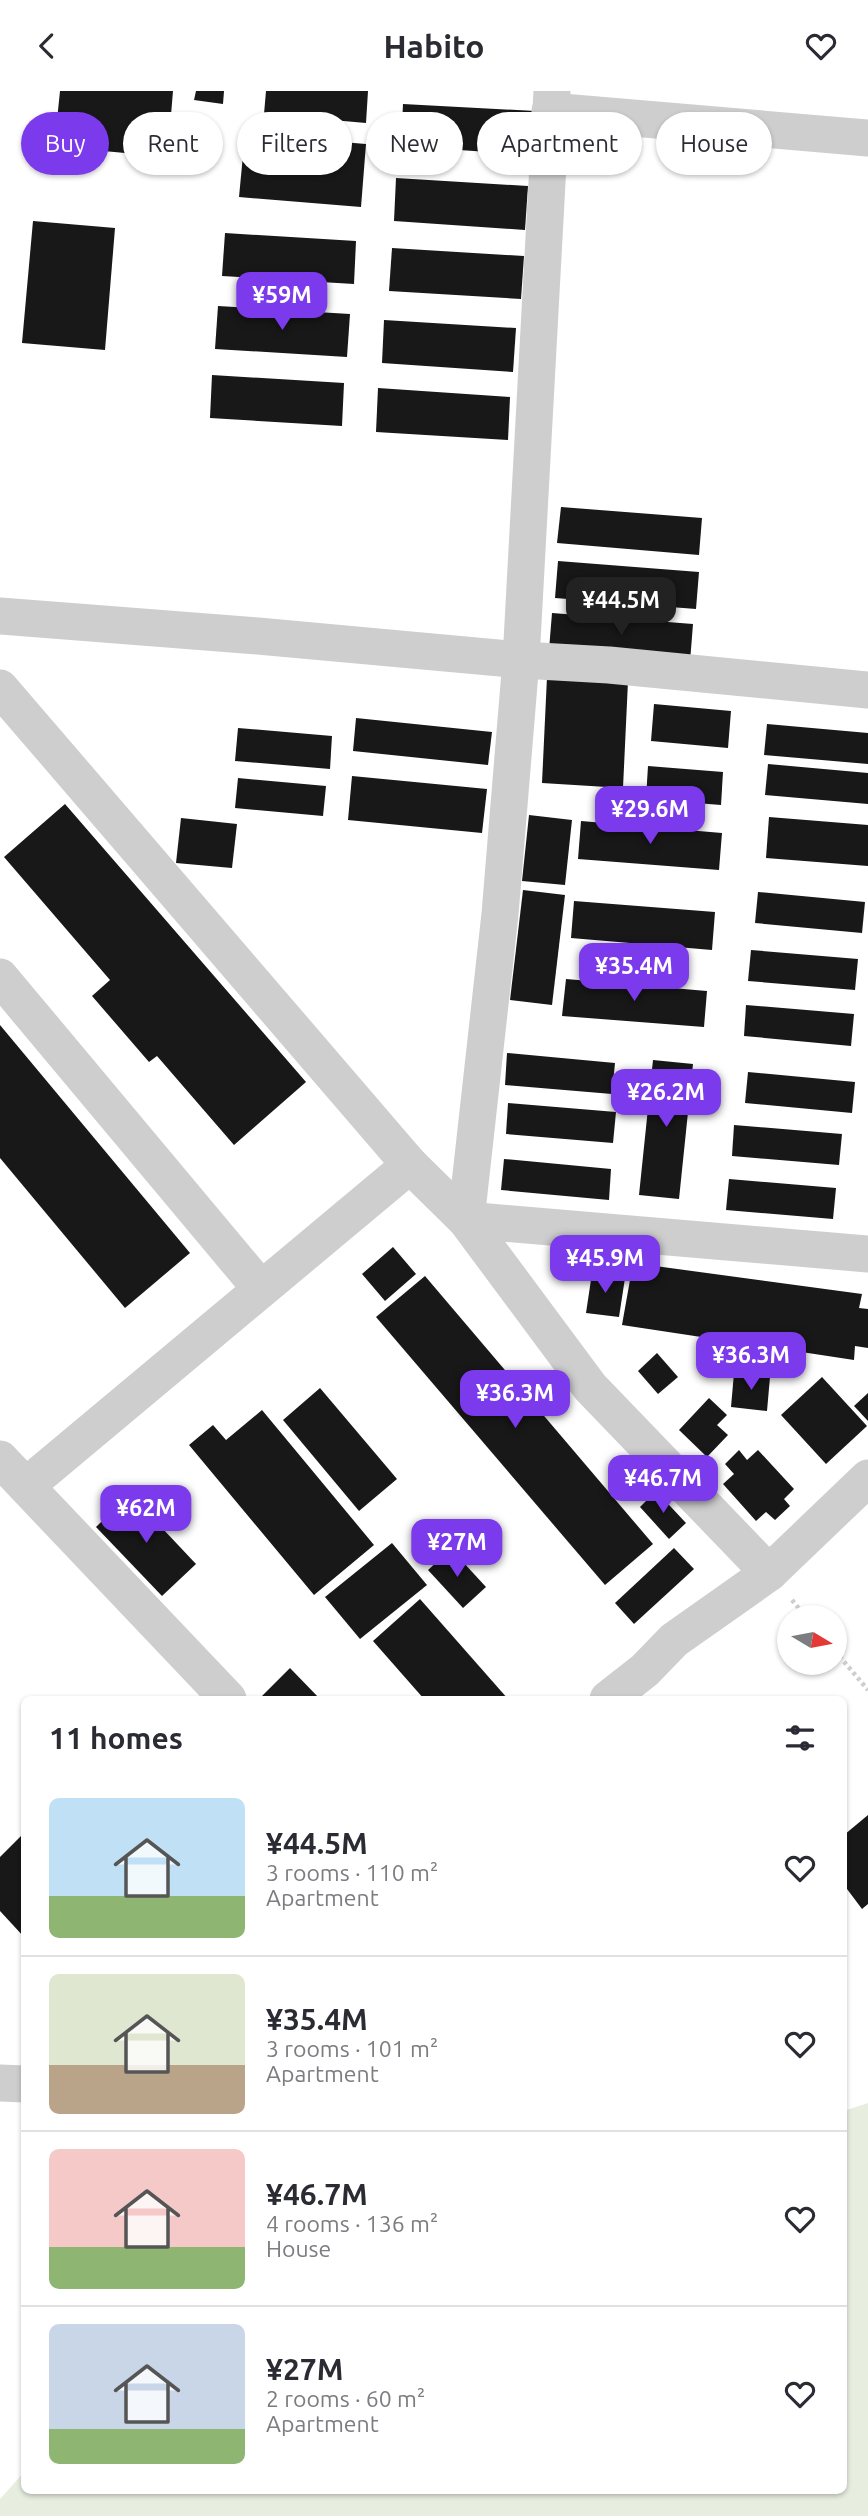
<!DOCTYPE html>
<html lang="en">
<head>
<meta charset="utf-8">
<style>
	:root { --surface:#fff; --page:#f2f2f3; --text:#2b2b33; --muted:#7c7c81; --line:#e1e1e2; --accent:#7c3aed }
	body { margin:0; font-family:Ubuntu,sans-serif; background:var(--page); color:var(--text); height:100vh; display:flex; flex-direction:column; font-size:26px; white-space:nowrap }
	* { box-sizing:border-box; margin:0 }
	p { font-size:23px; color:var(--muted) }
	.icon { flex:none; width:38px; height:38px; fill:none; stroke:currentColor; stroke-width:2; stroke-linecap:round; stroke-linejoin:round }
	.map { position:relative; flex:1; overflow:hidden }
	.side { position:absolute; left:21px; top:1605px; width:826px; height:798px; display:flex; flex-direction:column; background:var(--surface); border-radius:10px; box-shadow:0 2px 5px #0004 }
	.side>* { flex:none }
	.hud { position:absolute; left:21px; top:21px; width:826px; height:63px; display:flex; gap:14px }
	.needle { width:46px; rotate:100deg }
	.buttons { position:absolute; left:777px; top:1514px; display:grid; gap:14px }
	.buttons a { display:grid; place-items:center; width:70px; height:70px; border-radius:50%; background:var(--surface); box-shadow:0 2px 5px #0004; font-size:35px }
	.price { position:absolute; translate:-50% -60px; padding:0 16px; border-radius:14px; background:var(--accent); color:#fff; font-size:23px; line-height:46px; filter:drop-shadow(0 2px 4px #0008) }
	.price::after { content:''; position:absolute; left:50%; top:42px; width:21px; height:16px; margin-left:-10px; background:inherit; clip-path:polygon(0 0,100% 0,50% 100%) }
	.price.on { background:#222; color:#fff }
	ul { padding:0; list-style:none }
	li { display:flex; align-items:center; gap:21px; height:175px; padding:0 28px }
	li+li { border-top:2px solid var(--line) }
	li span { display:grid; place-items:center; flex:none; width:196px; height:140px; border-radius:10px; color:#555 }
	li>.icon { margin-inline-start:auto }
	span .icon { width:84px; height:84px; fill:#fffc; stroke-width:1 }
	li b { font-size:30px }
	h2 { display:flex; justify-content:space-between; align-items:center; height:84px; padding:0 28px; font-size:30px }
	.tag { padding:0 24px; border-radius:32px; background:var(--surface); box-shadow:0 2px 5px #0004; font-size:24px; line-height:63px }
	.tag.on { background:var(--accent); color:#fff }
	header { display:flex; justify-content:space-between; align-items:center; height:91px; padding:0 28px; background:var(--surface); font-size:32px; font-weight:700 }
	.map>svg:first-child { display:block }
	.green { fill:#e7eee0 }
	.building { fill:#181818 }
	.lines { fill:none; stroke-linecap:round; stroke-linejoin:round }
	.path { stroke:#cecece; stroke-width:4.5; stroke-dasharray:3.5 3.5; stroke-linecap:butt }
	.minor { stroke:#cecece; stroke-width:37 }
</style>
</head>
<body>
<header><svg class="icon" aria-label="back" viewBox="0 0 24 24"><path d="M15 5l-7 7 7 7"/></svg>Habito<svg class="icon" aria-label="heart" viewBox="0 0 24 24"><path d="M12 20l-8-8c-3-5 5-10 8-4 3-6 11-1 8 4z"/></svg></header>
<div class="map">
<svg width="868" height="2425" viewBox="0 0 868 2425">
	<rect width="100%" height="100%" fill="#fff"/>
	<polygon class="green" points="868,2012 868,2425 0,2425 0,2408 24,2381 24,2399 844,2399 844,2020"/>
	<g class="building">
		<polygon points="60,0 173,0 169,48 126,45 125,62 93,59 94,43 56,39"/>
		<polygon points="196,0 224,0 223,13 194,9"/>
		<polygon points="266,0 368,0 366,32 264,23"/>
		<polygon points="403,13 535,20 533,64 401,55"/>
		<polygon points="245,43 366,53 361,116 239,106"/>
		<polygon points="396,87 528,95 525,139 394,130"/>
		<polygon points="33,130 115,137 105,259 22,252"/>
		<polygon points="225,142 356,150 354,193 222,185"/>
		<polygon points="392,157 524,165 521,208 389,200"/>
		<polygon points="218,215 350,223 347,266 215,258"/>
		<polygon points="384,229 516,237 513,281 382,272"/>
		<polygon points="212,284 344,292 342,335 210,327"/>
		<polygon points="378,297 510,306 508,349 376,341"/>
		<polygon points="561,416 702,427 699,464 557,452"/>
		<polygon points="558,470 699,481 696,518 555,507"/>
		<polygon points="552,522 693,533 690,571 549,559"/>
		<polygon points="547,586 628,590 623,697 542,692"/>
		<polygon points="654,613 731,620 728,657 651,650"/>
		<polygon points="356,627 492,641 488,674 353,660"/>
		<polygon points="767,633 868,642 868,673 764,664"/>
		<polygon points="238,637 332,645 330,678 235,670"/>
		<polygon points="768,673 868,682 868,713 765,704"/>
		<polygon points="648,675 723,681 721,714 646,708"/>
		<polygon points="352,685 487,698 482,742 348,729"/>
		<polygon points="238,687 326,695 323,725 235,717"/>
		<polygon points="65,713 306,991 234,1054 157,965 149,971 92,905 110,889 4,766"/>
		<polygon points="529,724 572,729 565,794 522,790"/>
		<polygon points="769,726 868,734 868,775 766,767"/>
		<polygon points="181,727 237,733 232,777 176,772"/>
		<polygon points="581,730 722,742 719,779 578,768"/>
		<polygon points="523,799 565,804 552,914 510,909"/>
		<polygon points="758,801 865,811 862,842 755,832"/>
		<polygon points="574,810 715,821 712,859 571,847"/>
		<polygon points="751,859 858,868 855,899 748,890"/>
		<polygon points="566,888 707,900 704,936 562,925"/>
		<polygon points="746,914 854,923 851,955 744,945"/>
		<polygon points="0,934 190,1162 125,1217 0,1067"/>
		<polygon points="507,962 615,972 612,1003 505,994"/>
		<polygon points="653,969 693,973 679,1108 639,1104"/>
		<polygon points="748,981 855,991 852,1022 745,1012"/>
		<polygon points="508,1012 616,1021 613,1052 506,1043"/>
		<polygon points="734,1034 842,1043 839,1074 732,1065"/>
		<polygon points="504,1068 611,1078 609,1109 501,1099"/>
		<polygon points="729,1088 836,1097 833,1128 726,1119"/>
		<polygon points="393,1156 416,1183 385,1210 362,1183"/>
		<polygon points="633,1172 862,1203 859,1217 868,1218 868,1257 855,1255 854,1269 622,1234"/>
		<polygon points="592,1182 625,1187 619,1226 586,1222"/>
		<polygon points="425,1185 653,1453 605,1494 376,1226"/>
		<polygon points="657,1262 678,1286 658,1303 638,1280"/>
		<polygon points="734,1282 770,1286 767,1320 731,1316"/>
		<polygon points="822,1286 867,1335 826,1373 781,1324"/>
		<polygon points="320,1297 397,1388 359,1420 283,1329"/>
		<polygon points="868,1302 868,1330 854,1315"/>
		<polygon points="709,1307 727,1324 717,1334 728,1344 707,1366 679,1339"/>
		<polygon points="262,1319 374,1454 314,1504 189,1354 213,1334 226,1349"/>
		<polygon points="739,1359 747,1369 758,1359 794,1398 784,1408 790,1415 775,1429 766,1421 756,1430 723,1393 734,1383 725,1373"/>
		<polygon points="656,1400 686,1432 669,1448 640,1416"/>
		<polygon points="130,1403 196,1473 162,1505 96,1436"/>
		<polygon points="392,1452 427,1494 360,1548 325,1506"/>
		<polygon points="674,1457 694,1478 634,1533 615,1512"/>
		<polygon points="451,1458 486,1496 463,1517 428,1479"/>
		<polygon points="420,1508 508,1608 424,1608 373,1550"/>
		<polygon points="290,1577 320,1608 259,1608"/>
		<polygon points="868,1724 868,1813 862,1818 844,1794 844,1744"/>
		<polygon points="24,1742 24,1846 0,1820 0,1766"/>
	</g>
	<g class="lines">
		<g class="path">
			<polyline points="792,1509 806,1526"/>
			<polyline points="835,1560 868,1599"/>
		</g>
		<g class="minor">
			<polyline points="552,0 521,569 500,823 466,1129 868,1163"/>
			<polyline points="550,20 868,47"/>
			<polyline points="0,525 258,545 521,569 609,574 868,599"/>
			<polyline points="0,597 410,1074 466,1129 590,1296 769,1482"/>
			<polyline points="0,886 261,1198"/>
			<polyline points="0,1368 228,1608"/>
			<polyline points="26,1395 410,1074"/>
			<polyline points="608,1608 645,1579 674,1549 769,1482 868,1387"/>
			<polyline points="0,1992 24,1993"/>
		</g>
	</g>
</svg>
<div class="buttons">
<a><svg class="needle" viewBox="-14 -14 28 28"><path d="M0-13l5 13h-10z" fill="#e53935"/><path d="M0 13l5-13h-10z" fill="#7c7c81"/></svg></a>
</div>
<b class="price" style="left:282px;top:241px">¥59M</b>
<b class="price on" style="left:621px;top:546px">¥44.5M</b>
<b class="price" style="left:650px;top:755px">¥29.6M</b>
<b class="price" style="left:634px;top:912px">¥35.4M</b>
<b class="price" style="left:666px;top:1038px">¥26.2M</b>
<b class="price" style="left:605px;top:1204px">¥45.9M</b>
<b class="price" style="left:751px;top:1301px">¥36.3M</b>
<b class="price" style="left:515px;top:1339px">¥36.3M</b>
<b class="price" style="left:663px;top:1424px">¥46.7M</b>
<b class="price" style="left:146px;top:1454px">¥62M</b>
<b class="price" style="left:457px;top:1488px">¥27M</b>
<div class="hud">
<a class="tag on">Buy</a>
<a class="tag">Rent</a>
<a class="tag">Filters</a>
<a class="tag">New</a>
<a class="tag">Apartment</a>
<a class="tag">House</a>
</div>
<section class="side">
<h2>11 homes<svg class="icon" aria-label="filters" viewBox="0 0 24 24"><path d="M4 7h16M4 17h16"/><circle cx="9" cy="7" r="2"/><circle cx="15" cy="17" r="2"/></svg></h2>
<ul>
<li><span style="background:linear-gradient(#bfe0f5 70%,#8fb573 0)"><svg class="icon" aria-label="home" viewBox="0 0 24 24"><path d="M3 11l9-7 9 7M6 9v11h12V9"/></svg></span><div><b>¥44.5M</b><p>3 rooms · 110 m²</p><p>Apartment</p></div><svg class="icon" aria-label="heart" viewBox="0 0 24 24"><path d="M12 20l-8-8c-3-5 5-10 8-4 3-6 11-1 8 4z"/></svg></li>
<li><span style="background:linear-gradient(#dfe7d0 65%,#b9a48a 0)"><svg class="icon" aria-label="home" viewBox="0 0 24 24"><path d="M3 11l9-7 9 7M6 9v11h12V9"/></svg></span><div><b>¥35.4M</b><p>3 rooms · 101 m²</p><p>Apartment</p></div><svg class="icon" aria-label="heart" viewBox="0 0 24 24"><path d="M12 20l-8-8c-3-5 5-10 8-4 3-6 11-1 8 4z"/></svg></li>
<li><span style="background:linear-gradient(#f6c9c9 70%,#8fb573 0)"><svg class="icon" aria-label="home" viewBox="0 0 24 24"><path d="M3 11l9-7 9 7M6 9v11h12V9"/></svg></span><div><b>¥46.7M</b><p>4 rooms · 136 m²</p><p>House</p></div><svg class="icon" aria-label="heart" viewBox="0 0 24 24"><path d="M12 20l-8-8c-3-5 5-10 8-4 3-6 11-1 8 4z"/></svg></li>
<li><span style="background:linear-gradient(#c9d6e8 75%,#8fb573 0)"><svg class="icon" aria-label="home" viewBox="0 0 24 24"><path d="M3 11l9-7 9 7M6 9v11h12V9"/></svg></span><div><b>¥27M</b><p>2 rooms · 60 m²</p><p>Apartment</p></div><svg class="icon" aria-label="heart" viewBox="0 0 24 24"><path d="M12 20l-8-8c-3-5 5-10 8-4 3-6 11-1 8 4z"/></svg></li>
</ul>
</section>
</div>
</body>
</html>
